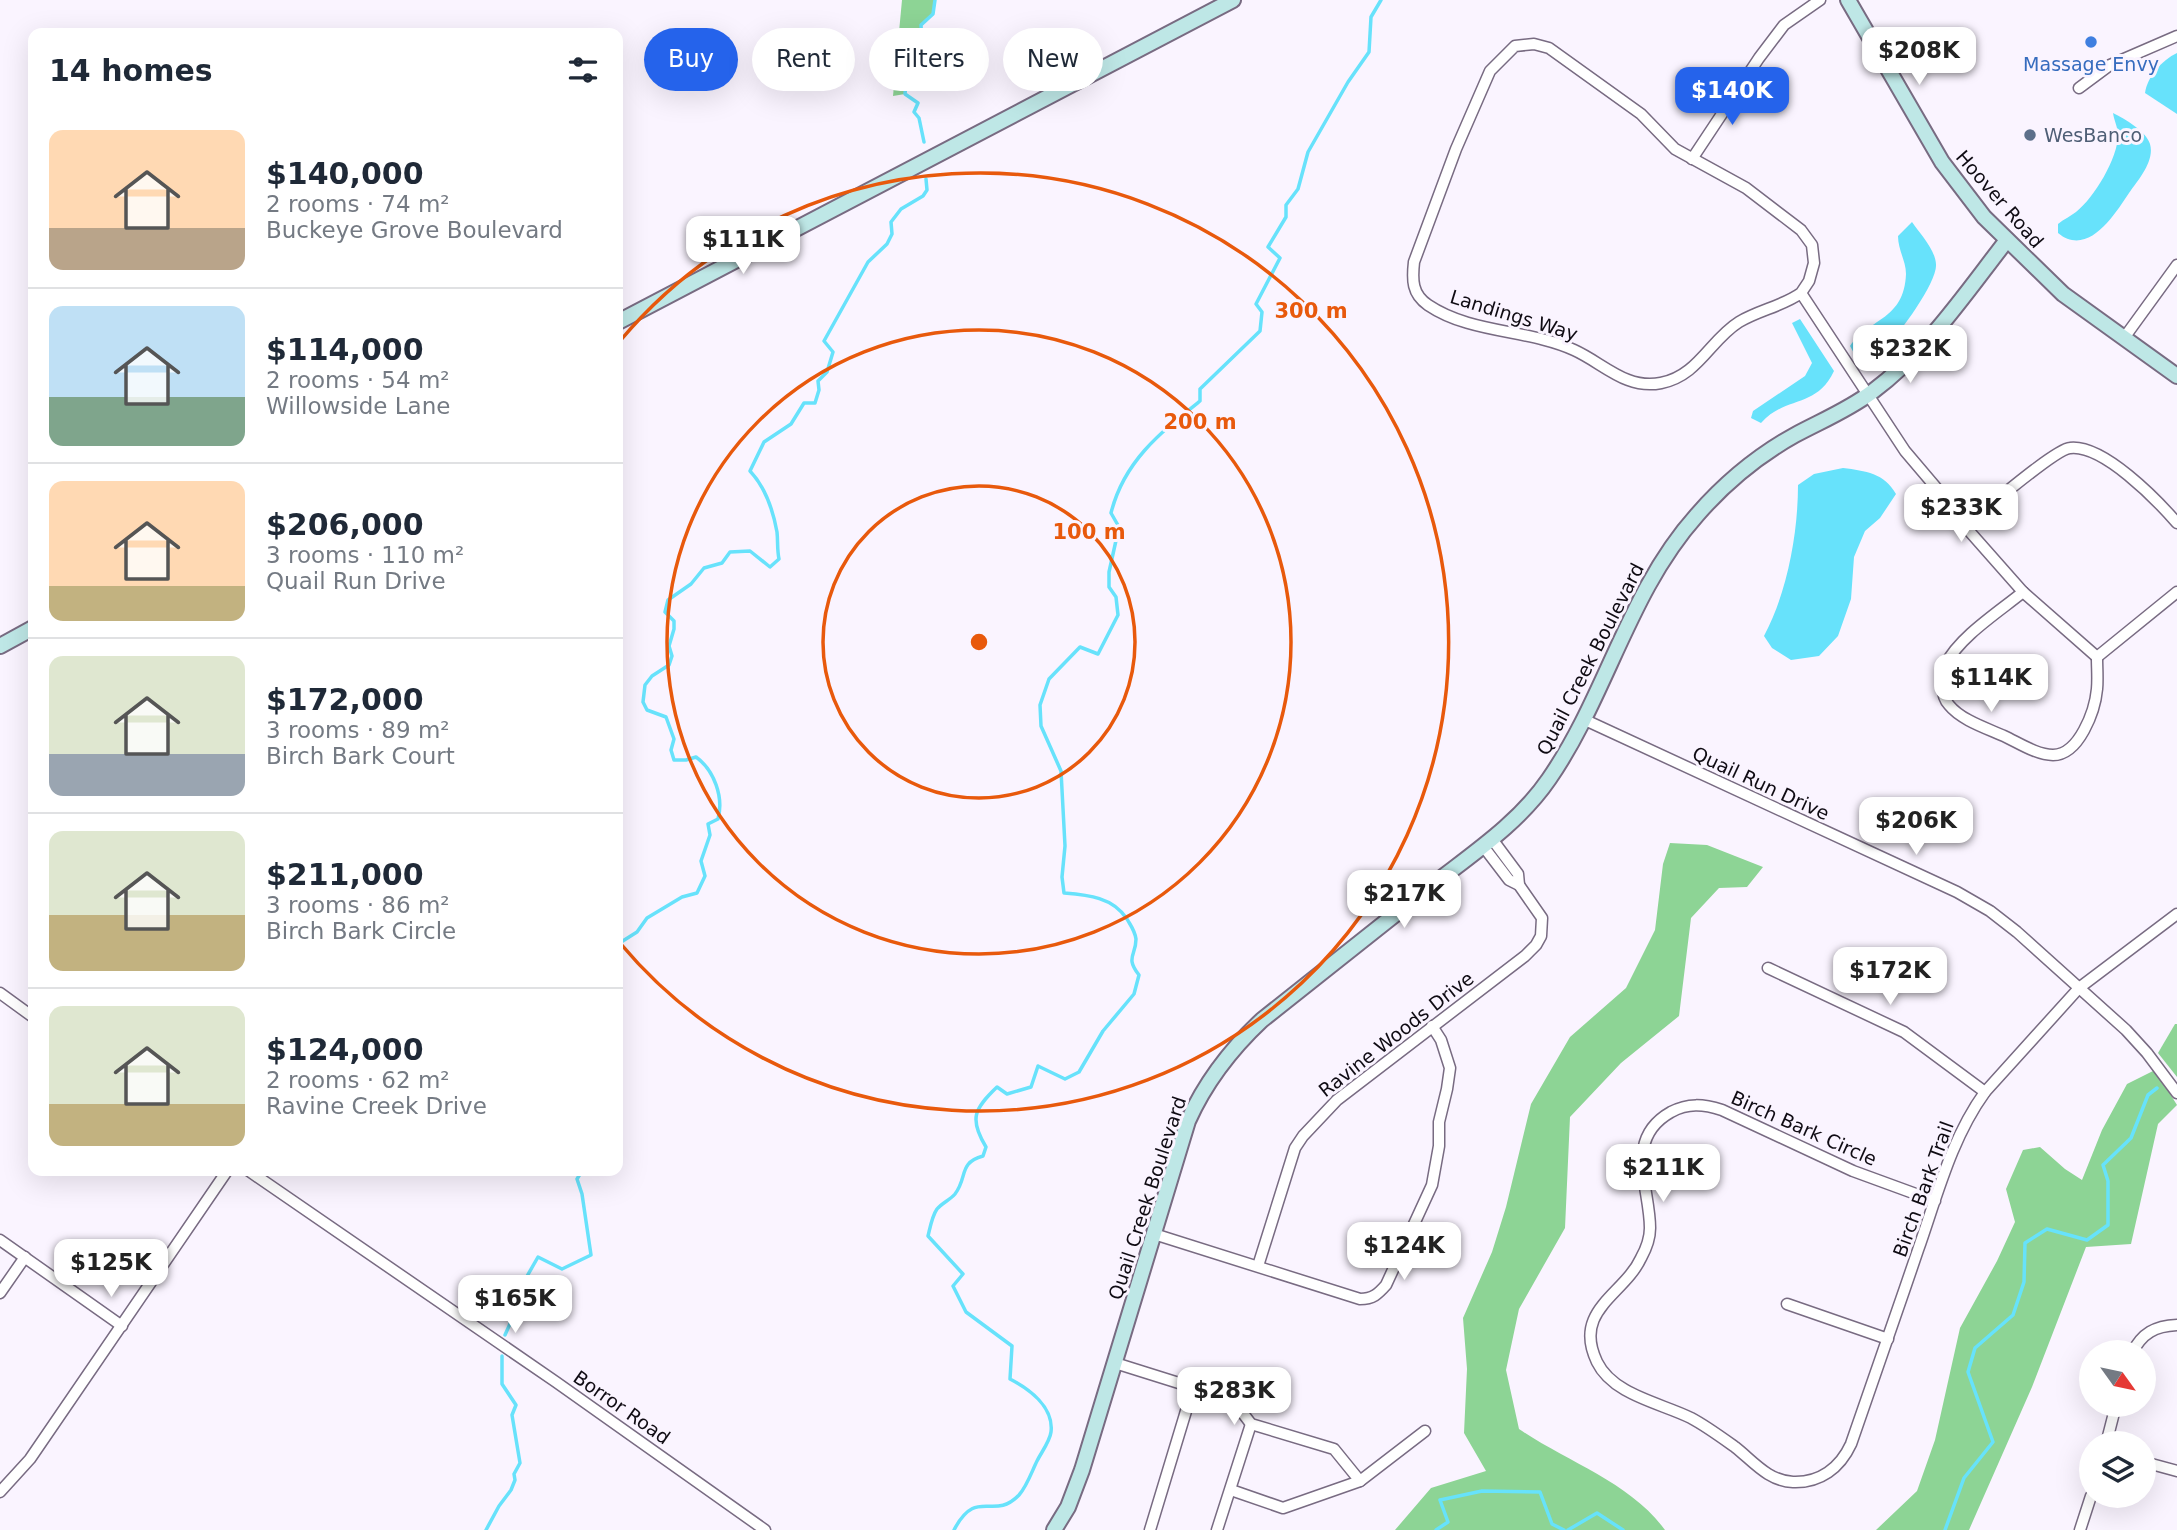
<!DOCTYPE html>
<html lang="en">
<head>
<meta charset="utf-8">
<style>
	:root { --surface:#fff; --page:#f2f2f3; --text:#1f2937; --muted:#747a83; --line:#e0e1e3; --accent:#2563eb }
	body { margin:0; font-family:"DejaVu Sans",sans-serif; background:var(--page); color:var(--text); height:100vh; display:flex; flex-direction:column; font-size:26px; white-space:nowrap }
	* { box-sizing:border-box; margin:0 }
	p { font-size:23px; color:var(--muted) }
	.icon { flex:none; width:38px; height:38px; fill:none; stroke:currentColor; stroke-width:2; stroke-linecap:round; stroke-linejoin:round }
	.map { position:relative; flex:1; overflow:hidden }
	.sheet { position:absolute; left:28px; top:28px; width:595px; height:1148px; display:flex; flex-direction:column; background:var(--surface); border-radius:14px; box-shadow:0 7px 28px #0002 }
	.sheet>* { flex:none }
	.banner { position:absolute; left:644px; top:28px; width:665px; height:63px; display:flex; gap:14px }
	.needle { width:46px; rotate:123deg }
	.buttons { position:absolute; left:2079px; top:1340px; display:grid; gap:14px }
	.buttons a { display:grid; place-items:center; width:77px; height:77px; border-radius:50%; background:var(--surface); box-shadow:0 7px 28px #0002; font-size:35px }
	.price { position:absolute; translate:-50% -60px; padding:0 16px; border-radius:14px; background:#fff; color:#222; font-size:23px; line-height:46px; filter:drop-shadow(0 2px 4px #0008) }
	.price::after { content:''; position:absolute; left:50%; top:42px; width:21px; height:16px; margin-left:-10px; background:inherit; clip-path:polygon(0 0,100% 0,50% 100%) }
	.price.current { background:var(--accent); color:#fff }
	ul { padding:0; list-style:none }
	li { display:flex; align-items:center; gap:21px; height:175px; padding:0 21px }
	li+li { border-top:2px solid var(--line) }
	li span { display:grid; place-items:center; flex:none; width:196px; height:140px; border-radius:14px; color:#555 }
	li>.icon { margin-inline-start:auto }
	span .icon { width:84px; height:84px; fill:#fffc; stroke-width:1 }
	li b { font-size:30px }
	h2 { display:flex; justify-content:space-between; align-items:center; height:84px; padding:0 21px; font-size:30px }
	.pill { padding:0 24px; border-radius:32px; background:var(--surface); box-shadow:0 7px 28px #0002; font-size:24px; line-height:63px }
	.pill.current { background:var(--accent); color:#fff }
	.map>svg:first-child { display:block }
	.forest { fill:#8dd495 }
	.water { fill:#67e2fb }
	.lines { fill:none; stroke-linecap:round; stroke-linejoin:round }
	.stream { stroke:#67e2fb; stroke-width:3.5 }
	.street-casing { stroke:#786b82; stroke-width:13 }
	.secondary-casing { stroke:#786b82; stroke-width:18 }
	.street { stroke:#fff; stroke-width:10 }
	.secondary { stroke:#bee7e6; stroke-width:14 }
	.ring { fill:none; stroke:#e8590c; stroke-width:3.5 }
	.shop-dot { fill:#3f7fe0; stroke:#faf4ff; stroke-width:2.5 }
	.service-dot { fill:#5c6f8a; stroke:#faf4ff; stroke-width:2.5 }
	.labels { text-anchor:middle; stroke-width:6; stroke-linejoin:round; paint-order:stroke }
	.shop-label { font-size:19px; fill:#366cbe; stroke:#faf4ff }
	.service-label { font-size:19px; fill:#4e5e75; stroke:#faf4ff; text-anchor:start }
	.street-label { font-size:19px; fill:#0f0b13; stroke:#faf4ff }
	.centre { fill:#e8590c; stroke:#faf4ff; stroke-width:3.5 }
	.ring-label { font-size:21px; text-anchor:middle; font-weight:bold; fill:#e8590c; stroke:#faf4ff; stroke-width:6; stroke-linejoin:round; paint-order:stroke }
</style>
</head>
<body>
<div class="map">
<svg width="2177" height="1530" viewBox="0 0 2177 1530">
	<rect width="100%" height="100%" fill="#faf4ff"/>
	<g class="forest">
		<path d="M902,0H935C937,12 929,17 921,25C922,41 922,54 916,69C911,80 905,82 905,94L893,96Z"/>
		<path d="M1670,843L1707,845L1763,867L1747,887L1719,888L1691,918L1679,1016L1621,1063L1570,1117L1565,1228L1519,1309L1506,1370L1519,1429C1567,1462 1630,1482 1665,1530H1395L1431,1488L1486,1471L1464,1433L1467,1369L1463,1318L1492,1252L1506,1207L1531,1104L1570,1037L1626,988L1655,930L1663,864Z"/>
		<polygon points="2175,1024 2177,1024 2177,1077 2158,1053"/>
		<polygon points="2155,1070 2177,1105 2158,1124 2131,1244 2086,1247 2032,1387 1969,1530 1876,1530 1917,1491 1935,1440 1960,1328 1997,1261 2015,1222 2006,1189 2023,1150 2040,1147 2065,1169 2082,1180 2102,1130 2127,1084"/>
	</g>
	<g class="water">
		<path d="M2177,53V114L2145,93C2147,77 2162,60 2177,53Z"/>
		<path d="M2113,113C2125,119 2146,131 2150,144C2155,161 2138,180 2129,193C2115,214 2088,258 2058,233V224C2064,219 2071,216 2076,212C2094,198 2118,158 2118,135C2118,128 2114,120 2113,113Z"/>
		<path d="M1912,222C1920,234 1935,249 1936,264C1938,281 1900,334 1886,346C1880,351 1870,354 1862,358L1855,355L1850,346C1871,317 1904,320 1906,274C1906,261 1898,250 1898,236Z"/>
		<path d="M1800,319L1834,371C1816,409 1786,395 1761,423L1751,418L1753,411L1805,376L1812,363L1792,323Z"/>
		<path d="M1843,468C1866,471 1884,473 1896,494L1880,518L1865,531L1854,557L1851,599L1838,636L1819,656L1791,660L1772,648L1764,636C1787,593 1798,534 1798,485L1814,474Z"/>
	</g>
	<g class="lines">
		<g class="stream">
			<path d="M924,142L919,118L914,112L918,103L905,94C905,82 911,80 916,69C922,54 922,41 921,25L933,14L935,0"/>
			<path d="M618,944L637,932L647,918L682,897L697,893L705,876L701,861L710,835L708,824L718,819C724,797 714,770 696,757L686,760H674L671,750L674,739L666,717L647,710L643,702L645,685L652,676L669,665L672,656L669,646L674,629V621L665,612L668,600L691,584L704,568L722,563L730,552L750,551L770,567L779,559C777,550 778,541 777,532C773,510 765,487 750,471L764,442L791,424L804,403H815L819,390L818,381L827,372L833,352L824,341L868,262L887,244L892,234L891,222L901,209L923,196L927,190L926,179"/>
			<polyline points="505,1335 522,1297 522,1285 538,1257 562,1269 591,1255 582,1194 577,1179 582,1171"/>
			<polyline points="486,1530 499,1506 511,1490 515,1480 514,1474 520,1463 512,1415 516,1405 502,1384 502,1356"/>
			<path d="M954,1530C977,1486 993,1522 1019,1495C1027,1486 1032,1471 1037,1461C1041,1453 1050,1441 1051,1432C1054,1407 1029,1389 1010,1379L1012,1346L966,1312L953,1286L963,1274L928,1236C930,1228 932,1216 937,1209C942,1203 950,1200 955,1194C968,1177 958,1163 983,1156L986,1147C969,1119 974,1109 997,1087L1007,1094L1031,1087L1038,1066L1065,1079L1079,1072L1103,1031L1134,994L1139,975C1125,957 1136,956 1136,939C1135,931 1131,926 1127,919C1113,897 1088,895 1064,893L1062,877L1065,846L1061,771L1041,726L1040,705L1049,679L1080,647L1098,654L1118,615L1116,597L1109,587V572L1119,527L1111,513C1124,461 1160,433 1200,401V389L1260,331L1262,312L1256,304L1280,258L1268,247L1286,217V205L1298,189L1308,152L1348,82L1369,52L1371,17L1381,0"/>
			<polyline points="1436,1530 1448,1522 1440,1500 1482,1491 1540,1492 1552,1524 1564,1530"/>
			<polyline points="1568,1530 1597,1513 1623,1530"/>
			<polyline points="1945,1530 1964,1478 1993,1442 1968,1372 1975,1348 2013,1315 2024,1282 2025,1243 2047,1229 2087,1240 2108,1225 2108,1181 2103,1165 2131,1138 2148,1095 2157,1088"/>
		</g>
		<g class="street-casing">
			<g id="street">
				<polyline points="2079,88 2110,65 2177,36"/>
				<polyline points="1692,159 1759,58 1784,25 1820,0"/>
				<path d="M1801,293C1783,306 1759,310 1739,322C1710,340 1698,376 1661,383C1626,390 1603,363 1574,350C1528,329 1471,334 1428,305C1412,294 1412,280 1414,262L1456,149L1490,71L1515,46L1534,44L1549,48L1641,114L1675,149L1746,188L1801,230L1812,245L1814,263L1809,281L1801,293L1905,451L1967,524L1970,532L2023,592L2097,657"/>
				<polyline points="2124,338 2177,265"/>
				<path d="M1967,524C1984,511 2055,449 2070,448C2103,444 2157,500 2177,523"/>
				<path d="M2023,592C2000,611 1959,637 1946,664C1941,676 1940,695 1949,705C1961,720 1986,728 2004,736C2019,743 2037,755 2053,755C2079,755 2095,711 2097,689C2098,679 2097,668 2097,657"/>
				<polyline points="2097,657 2177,592"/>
				<polyline points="1583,719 1957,892 1990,911 2017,932 2126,1030 2147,1053 2177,1093"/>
				<polyline points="1492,839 1518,874 1519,885"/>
				<polyline points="1768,968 1904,1032 1985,1092"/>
				<polyline points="0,993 33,1017"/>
				<polyline points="249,1171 556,1382 765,1530"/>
				<path d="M1935,1201L1853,1171L1722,1110C1703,1104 1688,1103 1671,1112C1623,1139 1650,1187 1650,1228C1650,1239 1646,1249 1641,1258C1624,1295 1572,1310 1597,1362C1613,1395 1661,1403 1691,1418C1706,1426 1721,1437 1735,1447C1753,1461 1768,1481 1793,1482C1820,1483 1840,1468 1851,1444C1873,1380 1896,1315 1918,1250C1937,1196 1951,1139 1985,1092L2079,988L2177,914"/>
				<path d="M1154,1234L1360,1299C1373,1299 1378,1294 1386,1285L1432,1185L1439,1146V1122L1447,1089L1450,1068L1441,1040L1432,1026"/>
				<polyline points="0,1240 122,1326"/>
				<polyline points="1258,1266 1295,1148 1303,1136 1337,1100 1525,956 1536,945 1541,936 1542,918 1519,885 1509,880 1483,846"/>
				<polyline points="0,1293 25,1257"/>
				<polyline points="1787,1304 1888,1339"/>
				<path d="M2132,1353C2142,1333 2155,1326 2177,1325"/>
				<polyline points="1115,1363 1233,1400 1251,1424 1334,1449 1360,1481"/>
				<polyline points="2106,1444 2116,1405"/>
				<polyline points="2144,1462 2177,1471"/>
				<polyline points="1231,1490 1283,1508 1360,1481 1425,1431"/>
				<polyline points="0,1492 30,1459 227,1171"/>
				<polyline points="1150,1530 1193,1388"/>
				<polyline points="1217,1530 1251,1424"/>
				<polyline points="2080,1530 2091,1496"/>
			</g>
		</g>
		<g class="secondary-casing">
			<g id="secondary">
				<polyline points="1848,0 1942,162 1984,217 2063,294 2177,376"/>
				<polyline points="618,322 1233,0"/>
				<polyline points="0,646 33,628"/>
				<path d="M1054,1530L1068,1507L1082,1470L1188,1121C1206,1081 1230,1050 1262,1020C1318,975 1375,931 1431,886C1472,854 1519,823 1549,779C1607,695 1628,592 1697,515C1724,484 1759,455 1795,435C1821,421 1848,410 1872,392C1927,351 1965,294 2007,240"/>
			</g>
		</g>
		<use href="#street" class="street"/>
		<use href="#secondary" class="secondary"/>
	</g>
	<g class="ring">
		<circle cx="979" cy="642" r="156"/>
		<circle cx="979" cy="642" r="312"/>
		<path d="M620 341A469 469 0 1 1 620 943"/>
	</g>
	<circle class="shop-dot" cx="2091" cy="42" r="7"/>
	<circle class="service-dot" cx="2030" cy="135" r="7"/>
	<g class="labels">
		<g class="shop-label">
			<text x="2091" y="71">Massage Envy</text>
		</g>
		<g class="service-label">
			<text x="2044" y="142">WesBanco</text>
		</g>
		<g class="street-label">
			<text transform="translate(2000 199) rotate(49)" y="7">Hoover Road</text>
			<text transform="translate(1514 315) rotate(17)" y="7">Landings Way</text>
			<text transform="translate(1590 659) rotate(-63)" y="7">Quail Creek Boulevard</text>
			<text transform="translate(1761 783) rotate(25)" y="7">Quail Run Drive</text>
			<text transform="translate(1396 1034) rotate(-38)" y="7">Ravine Woods Drive</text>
			<text transform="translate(1804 1128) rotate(24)" y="7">Birch Bark Circle</text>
			<text transform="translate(1923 1189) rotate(-70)" y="7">Birch Bark Trail</text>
			<text transform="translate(1147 1198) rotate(-72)" y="7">Quail Creek Boulevard</text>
			<text transform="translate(622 1407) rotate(35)" y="7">Borror Road</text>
		</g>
	</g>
	<circle cx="979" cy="642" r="10" class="centre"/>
	<g class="ring-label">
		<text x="1311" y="318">300 m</text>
		<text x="1200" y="429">200 m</text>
		<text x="1089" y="539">100 m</text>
	</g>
</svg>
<div class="buttons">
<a><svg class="needle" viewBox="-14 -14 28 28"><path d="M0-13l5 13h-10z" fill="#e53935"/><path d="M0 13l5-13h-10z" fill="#747a83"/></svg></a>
<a><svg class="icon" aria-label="layers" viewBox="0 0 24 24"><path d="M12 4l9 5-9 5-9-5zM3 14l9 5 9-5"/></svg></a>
</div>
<b class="price" style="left:1919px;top:87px">$208K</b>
<b class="price current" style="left:1732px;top:127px">$140K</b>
<b class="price" style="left:743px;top:276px">$111K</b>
<b class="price" style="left:1910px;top:385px">$232K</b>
<b class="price" style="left:1961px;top:544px">$233K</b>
<b class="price" style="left:1991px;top:714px">$114K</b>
<b class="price" style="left:1916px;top:857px">$206K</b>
<b class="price" style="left:1404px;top:930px">$217K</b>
<b class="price" style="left:1890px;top:1007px">$172K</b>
<b class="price" style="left:1663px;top:1204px">$211K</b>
<b class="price" style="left:1404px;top:1282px">$124K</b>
<b class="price" style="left:111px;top:1299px">$125K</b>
<b class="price" style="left:515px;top:1335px">$165K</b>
<b class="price" style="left:1234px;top:1427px">$283K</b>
<div class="banner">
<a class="pill current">Buy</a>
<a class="pill">Rent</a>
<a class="pill">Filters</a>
<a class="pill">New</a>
</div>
<section class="sheet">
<h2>14 homes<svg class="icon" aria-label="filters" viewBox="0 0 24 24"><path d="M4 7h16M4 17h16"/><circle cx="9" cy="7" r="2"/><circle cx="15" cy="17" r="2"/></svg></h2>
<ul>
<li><span style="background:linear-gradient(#ffd9b3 70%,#b9a48a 0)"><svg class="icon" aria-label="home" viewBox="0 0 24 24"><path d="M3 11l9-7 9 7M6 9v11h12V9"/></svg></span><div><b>$140,000</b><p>2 rooms · 74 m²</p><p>Buckeye Grove Boulevard</p></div></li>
<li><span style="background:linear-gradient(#bfe0f5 65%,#7fa58c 0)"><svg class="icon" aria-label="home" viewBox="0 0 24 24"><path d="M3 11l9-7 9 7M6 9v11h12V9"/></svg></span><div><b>$114,000</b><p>2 rooms · 54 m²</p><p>Willowside Lane</p></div></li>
<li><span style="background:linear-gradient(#ffd9b3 75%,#c2b280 0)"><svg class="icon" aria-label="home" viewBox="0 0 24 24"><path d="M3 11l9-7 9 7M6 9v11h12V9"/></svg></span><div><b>$206,000</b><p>3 rooms · 110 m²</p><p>Quail Run Drive</p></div></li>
<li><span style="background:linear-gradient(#dfe7d0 70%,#9aa5b1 0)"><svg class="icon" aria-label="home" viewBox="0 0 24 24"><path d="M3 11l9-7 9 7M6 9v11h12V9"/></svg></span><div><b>$172,000</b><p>3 rooms · 89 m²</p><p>Birch Bark Court</p></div></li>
<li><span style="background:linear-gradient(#dfe7d0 60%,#c2b280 0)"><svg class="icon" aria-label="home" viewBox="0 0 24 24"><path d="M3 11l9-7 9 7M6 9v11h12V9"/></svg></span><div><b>$211,000</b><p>3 rooms · 86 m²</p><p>Birch Bark Circle</p></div></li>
<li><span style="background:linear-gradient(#dfe7d0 70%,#c2b280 0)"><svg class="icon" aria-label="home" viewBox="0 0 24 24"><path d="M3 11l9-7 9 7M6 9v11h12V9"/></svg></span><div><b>$124,000</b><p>2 rooms · 62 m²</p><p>Ravine Creek Drive</p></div></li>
</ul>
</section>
</div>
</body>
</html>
